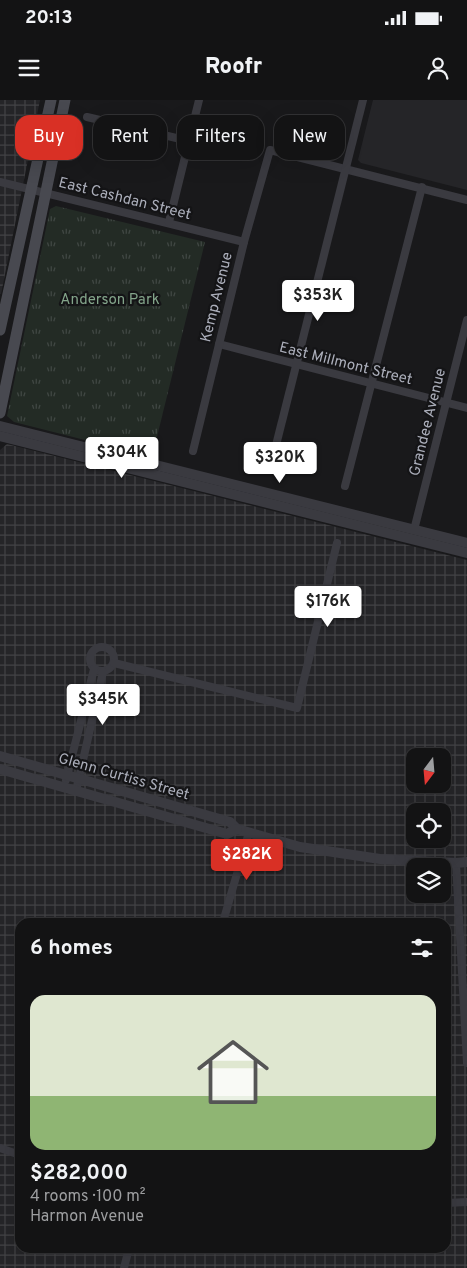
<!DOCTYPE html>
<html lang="en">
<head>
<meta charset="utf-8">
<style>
	:root { --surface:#131314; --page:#202022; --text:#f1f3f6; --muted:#9d9ea0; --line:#323234; --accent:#d93025 }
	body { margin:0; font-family:Overpass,sans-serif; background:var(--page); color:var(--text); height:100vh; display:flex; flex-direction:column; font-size:19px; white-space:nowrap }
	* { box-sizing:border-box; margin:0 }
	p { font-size:16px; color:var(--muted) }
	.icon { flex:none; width:28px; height:28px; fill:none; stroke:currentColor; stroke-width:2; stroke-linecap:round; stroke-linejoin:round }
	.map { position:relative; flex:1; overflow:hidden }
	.details { position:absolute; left:15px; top:818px; width:436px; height:335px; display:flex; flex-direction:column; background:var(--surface); border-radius:15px; box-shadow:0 5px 20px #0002,0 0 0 1px var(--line) }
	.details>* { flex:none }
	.top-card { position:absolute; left:15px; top:15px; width:438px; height:45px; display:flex; gap:10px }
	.needle { width:32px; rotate:196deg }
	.buttons { position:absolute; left:406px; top:648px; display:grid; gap:10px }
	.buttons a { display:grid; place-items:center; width:45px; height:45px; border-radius:10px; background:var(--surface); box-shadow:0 5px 20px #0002,0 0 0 1px var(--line); font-size:25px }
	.price { position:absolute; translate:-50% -42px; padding:0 11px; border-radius:5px; background:#fff; color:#222; font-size:16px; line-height:32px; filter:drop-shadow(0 1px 2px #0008) }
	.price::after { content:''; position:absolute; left:50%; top:30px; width:15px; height:11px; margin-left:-8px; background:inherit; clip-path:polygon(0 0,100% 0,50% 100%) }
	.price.current { background:var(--accent); color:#fff }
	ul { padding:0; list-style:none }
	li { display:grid; align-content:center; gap:10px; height:265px; padding:0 15px }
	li+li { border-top:1px solid var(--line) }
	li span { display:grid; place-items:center; height:155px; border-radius:15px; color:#555 }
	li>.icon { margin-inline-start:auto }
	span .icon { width:90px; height:90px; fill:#fffc; stroke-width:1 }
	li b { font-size:21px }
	h2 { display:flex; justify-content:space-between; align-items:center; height:60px; padding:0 15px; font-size:21px }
	.chip { padding:0 18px; border-radius:15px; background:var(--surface); box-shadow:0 5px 20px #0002,0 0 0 1px var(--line); font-size:18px; line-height:45px }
	.chip.current { background:var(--accent); color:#fff }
	.status { display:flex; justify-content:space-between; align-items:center; height:35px; padding:0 25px; background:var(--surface); direction:ltr }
	.status svg { height:14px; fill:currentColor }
	header { display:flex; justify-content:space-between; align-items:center; height:65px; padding:0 15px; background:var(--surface); font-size:22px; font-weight:800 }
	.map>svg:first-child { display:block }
	.built { fill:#252528 }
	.industrial { fill:url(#industrial-grid); fill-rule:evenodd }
	.park { fill:url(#park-tufts) }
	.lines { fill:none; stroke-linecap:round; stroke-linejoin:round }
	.minor { stroke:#3a3a40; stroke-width:8 }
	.tertiary { stroke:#3a3a40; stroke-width:10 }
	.secondary { stroke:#484950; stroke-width:11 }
	.labels { text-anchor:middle; stroke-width:4.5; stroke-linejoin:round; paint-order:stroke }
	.street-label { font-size:15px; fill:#abaeba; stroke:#141416 }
	.park-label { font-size:15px; fill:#83a48a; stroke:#141416 }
</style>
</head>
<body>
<div class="status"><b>20:13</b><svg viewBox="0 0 49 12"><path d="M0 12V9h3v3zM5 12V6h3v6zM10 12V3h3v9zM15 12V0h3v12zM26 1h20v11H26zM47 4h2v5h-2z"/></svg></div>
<header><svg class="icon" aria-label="menu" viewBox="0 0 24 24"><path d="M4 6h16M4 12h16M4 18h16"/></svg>Roofr<svg class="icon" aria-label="person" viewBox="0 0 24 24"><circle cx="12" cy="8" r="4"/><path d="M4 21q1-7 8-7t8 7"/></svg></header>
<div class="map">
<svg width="467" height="1168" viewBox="0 0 467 1168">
	<defs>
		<pattern id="industrial-grid" width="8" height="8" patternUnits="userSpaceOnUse" patternTransform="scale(1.25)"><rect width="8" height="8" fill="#252528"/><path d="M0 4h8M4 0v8" fill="none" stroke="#424245"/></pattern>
		<pattern id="park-tufts" width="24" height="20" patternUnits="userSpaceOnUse" patternTransform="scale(1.25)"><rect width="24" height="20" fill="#232b25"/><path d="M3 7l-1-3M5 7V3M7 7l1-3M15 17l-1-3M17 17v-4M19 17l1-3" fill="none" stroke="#404743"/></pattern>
	</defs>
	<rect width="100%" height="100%" fill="#19191b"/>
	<polygon class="built" points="373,0 467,0 467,90 361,63 358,60"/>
	<g class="industrial">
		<polygon points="0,0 40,0 1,194 0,194"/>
		<path d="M7,344L467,460V1168H0V350ZM415,656H442V684H415ZM415,711H442V739H415ZM415,766H442V794H415ZM20,822H446V1148H20Z"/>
	</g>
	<polygon class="park" points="56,106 205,142 152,357 14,322 7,316 50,109"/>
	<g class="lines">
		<g class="minor">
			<polyline points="87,17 189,41"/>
			<polyline points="0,82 244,142"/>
			<polyline points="169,122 199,0"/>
			<polyline points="219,244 467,308"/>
			<polyline points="193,351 244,142 270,50 467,100"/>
			<polyline points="270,369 363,0"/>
			<polyline points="345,386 422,87"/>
			<polyline points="414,430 467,220"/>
			<circle cx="102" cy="559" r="12"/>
			<polyline points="114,563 297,608 337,443"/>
			<polyline points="66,680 94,569"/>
			<polyline points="76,691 103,572"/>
			<polyline points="456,763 467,963"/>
			<polyline points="223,822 249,732"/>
			<polyline points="0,1048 20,1055"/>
			<polyline points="446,1103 467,1102"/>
			<polyline points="124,1168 129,1148"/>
		</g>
		<g class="tertiary">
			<polyline points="0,326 467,443"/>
			<polyline points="0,336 467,453"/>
			<polyline points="0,656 230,722 237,729 300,747 380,759 456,763 467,762"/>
			<polyline points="0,669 227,734 237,729"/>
		</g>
		<g class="secondary">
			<polyline points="0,230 51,0"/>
			<polyline points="0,313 65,0"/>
		</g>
	</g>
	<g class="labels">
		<g class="street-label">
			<text transform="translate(125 98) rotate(14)" y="5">East Cashdan Street</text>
			<text transform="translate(216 197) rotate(-76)" y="5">Kemp Avenue</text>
			<text transform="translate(346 263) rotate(14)" y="5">East Millmont Street</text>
			<text transform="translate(427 322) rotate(-76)" y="5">Grandee Avenue</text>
			<text transform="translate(124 676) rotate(16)" y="5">Glenn Curtiss Street</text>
		</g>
		<g class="park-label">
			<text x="110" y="204">Anderson Park</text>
		</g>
	</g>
</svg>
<div class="buttons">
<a><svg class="needle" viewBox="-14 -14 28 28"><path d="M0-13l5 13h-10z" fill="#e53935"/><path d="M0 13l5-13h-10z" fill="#9d9ea0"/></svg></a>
<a><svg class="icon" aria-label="locate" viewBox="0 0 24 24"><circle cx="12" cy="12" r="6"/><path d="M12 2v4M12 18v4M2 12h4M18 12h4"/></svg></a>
<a><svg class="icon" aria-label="layers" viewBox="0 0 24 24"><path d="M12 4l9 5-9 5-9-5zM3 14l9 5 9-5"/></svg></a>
</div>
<b class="price" style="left:318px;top:222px">$353K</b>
<b class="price" style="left:122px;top:379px">$304K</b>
<b class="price" style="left:280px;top:384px">$320K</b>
<b class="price" style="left:328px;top:528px">$176K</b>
<b class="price" style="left:103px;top:626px">$345K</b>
<b class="price current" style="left:247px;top:781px">$282K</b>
<div class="top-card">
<a class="chip current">Buy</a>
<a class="chip">Rent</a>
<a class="chip">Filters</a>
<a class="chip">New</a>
</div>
<section class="details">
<h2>6 homes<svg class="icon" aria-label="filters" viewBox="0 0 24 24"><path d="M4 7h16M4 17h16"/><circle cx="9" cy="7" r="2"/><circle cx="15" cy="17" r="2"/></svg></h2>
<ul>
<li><span style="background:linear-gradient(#dfe7d0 65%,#8fb573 0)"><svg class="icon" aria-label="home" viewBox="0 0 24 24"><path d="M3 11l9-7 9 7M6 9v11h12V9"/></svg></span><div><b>$282,000</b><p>4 rooms · 100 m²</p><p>Harmon Avenue</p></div></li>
</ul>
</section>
</div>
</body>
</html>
